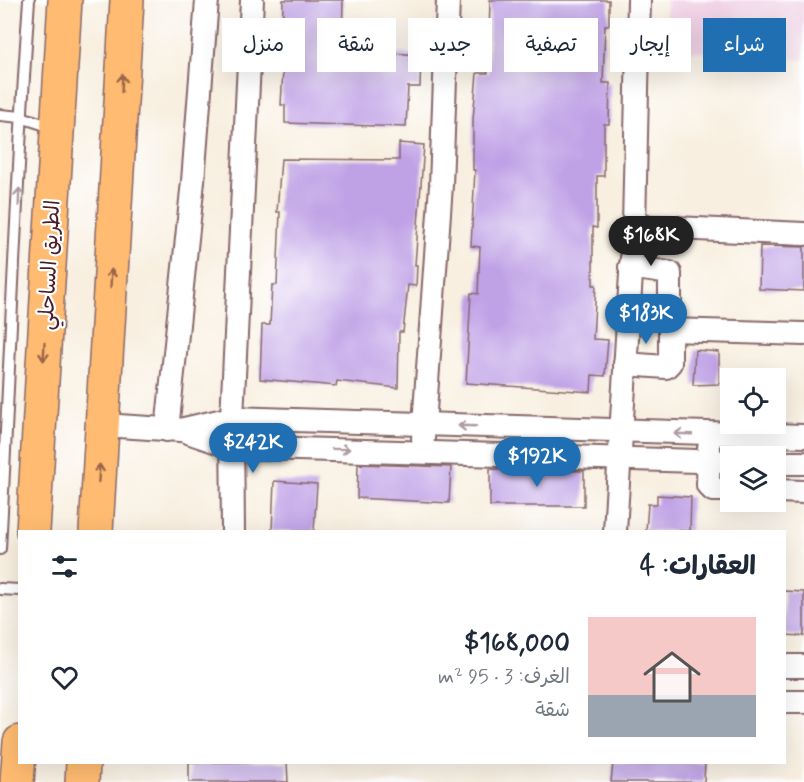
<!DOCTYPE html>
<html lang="ar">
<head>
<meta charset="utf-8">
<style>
	:root { --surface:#fff; --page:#f6f6f7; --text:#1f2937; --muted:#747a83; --line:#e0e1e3; --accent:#1f6fb2 }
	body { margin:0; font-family:Mynerve,"Playpen Sans Arabic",sans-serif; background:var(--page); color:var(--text); direction:rtl; height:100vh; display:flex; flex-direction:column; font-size:22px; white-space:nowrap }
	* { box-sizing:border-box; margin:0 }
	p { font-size:20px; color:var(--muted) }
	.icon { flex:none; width:33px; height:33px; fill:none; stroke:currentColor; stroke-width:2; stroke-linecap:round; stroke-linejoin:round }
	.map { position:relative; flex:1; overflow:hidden; direction:ltr }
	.details { position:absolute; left:18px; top:530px; width:768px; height:234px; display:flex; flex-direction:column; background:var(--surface); border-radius:0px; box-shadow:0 6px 24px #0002; direction:rtl }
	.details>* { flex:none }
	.hud { position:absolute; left:18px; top:18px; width:768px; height:54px; direction:rtl; display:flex; gap:12px }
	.tools { position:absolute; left:720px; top:368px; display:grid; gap:12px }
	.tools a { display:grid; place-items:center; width:66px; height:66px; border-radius:0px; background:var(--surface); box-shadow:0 6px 24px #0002; font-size:30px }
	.price { position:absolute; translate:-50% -51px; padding:0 14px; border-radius:21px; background:var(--accent); color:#fff; font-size:20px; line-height:39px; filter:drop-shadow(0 2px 3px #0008) }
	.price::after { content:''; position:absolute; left:50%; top:36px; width:18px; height:14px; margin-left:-9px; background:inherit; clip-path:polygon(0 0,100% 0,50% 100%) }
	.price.active { background:#222; color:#fff }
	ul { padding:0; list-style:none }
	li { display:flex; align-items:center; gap:18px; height:150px; padding:0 30px }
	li+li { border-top:2px solid var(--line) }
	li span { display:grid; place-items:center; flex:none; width:168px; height:120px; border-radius:0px; color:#555 }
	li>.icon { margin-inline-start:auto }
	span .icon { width:72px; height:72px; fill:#fffc; stroke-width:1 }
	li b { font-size:26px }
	h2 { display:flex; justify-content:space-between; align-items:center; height:72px; padding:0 30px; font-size:26px }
	.chip { padding:0 21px; border-radius:0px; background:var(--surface); box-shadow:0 6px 24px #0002; font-size:21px; line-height:54px }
	.chip.active { background:var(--accent); color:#fff }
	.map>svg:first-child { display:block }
	.built { fill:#f0d0e5 }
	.building { fill:#bfa1e6 }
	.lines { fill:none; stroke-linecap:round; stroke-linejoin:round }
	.lane-casing { stroke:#87686a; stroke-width:14 }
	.street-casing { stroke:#87686a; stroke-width:26 }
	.highway-casing { stroke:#87686a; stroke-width:36 }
	.lane { stroke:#fff; stroke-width:10 }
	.street { stroke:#fff; stroke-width:22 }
	.highway { stroke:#ffbb71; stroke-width:33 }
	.oneway { stroke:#9b654a }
	.oneway2 { stroke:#ae9aa0 }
	.labels { text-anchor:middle; stroke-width:4.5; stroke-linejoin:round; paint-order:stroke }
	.street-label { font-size:21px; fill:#4a1f2b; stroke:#fff }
</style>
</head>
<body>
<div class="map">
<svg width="804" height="782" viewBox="0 0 804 782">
	<rect width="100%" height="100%" fill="#fff"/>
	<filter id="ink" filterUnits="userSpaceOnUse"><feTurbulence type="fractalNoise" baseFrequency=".0167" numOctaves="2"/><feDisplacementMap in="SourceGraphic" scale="12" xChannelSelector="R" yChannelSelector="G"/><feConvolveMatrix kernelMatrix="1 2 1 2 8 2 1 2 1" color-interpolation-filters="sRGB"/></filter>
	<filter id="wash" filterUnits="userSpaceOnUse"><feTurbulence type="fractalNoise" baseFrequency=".008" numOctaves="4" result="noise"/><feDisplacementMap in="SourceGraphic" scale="24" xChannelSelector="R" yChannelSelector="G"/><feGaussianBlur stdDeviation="1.35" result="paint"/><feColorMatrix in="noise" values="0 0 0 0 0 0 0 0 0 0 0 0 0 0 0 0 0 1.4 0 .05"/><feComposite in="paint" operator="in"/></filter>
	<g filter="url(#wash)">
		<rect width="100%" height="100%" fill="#f8efe0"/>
		<polygon class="built" points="667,0 804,0 804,60 664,49"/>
		<g id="blocks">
			<g class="building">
				<polygon points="283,0 343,0 342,50 421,55 420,87 408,87 406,127 285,123 285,105 281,105 284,52 282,52"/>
				<polygon points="490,0 609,0 609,25 605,25 603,83 610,83 609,124 604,124 604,176 597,176 597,228 593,227 593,285 596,285 593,339 608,340 605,376 592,375 591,392 466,383 471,293 478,294 480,247 471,246 475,170 473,170 473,119 477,73 488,73"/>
				<polygon points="399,143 424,145 415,265 417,265 416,286 408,285 403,332 399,332 398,388 337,381 336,386 260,379 262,325 270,325 272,285 277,285 280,212 277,212 281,159 399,160"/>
				<polygon points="760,246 804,247 804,291 759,289"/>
				<polygon points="695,350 719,352 719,384 693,385"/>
				<polygon points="358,464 451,467 449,503 357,498"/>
				<polygon points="490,469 584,471 584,506 490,506"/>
				<polygon points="274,481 317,484 314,531 272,531"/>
				<polygon points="657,495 691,497 690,531 646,531 648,504 657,504"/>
				<polygon points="784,591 804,592 804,636 784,635"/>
				<polygon points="189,762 287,762 288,782 189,782"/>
				<polygon points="613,762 705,762 704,782 611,782"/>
			</g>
		</g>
	</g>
	<g filter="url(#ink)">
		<use href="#blocks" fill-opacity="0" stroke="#87686a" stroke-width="1.5"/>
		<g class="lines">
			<g class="lane-casing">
				<g id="lane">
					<polyline points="0,115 21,117 55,128"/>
					<path d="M0,549C10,366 16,183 29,0"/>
					<polyline points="0,589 20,590"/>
				</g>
			</g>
			<g class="street-casing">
				<g id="street">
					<polyline points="634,226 804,234"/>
					<polyline points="670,330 804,334"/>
					<polyline points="625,364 666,367 670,363 670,273 630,267"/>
					<polyline points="103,425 180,430 232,418 804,436"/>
					<polyline points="167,430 193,181 207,0"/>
					<polyline points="182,430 232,447 730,462"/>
					<polyline points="423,439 441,185 448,0"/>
					<polyline points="709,448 708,485 713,490 730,490"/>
					<polyline points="776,463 804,463"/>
					<polyline points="776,491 804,492"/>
					<polyline points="233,531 232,418 252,0"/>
					<polyline points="615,531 634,226 639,0"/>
					<polyline points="784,666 804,666"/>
					<polyline points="784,702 804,702"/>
				</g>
			</g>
			<g class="highway-casing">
				<g id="highway">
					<polyline points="33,531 65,0"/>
					<polyline points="96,531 127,0"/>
					<polyline points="17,782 20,742"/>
					<polyline points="82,782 83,762"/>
				</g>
			</g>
			<use href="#lane" class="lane"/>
			<use href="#street" class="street"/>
			<use href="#highway" class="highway"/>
		</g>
		<defs><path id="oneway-shaft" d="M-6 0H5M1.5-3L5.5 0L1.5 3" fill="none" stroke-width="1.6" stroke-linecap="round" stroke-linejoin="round" transform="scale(1.5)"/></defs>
		<g class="oneway">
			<use href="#oneway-shaft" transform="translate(122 83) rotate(-87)"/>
			<use href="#oneway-shaft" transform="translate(111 278) rotate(-87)"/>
			<use href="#oneway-shaft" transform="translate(44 352) rotate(93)"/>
			<use href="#oneway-shaft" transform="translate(99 473) rotate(-86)"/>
		</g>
		<g class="oneway2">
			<use href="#oneway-shaft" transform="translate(19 197) rotate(-88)"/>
			<use href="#oneway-shaft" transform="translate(467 426) rotate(-178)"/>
			<use href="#oneway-shaft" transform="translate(683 434) rotate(-178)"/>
			<use href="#oneway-shaft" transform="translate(341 449) rotate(1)"/>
		</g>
	</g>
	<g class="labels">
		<g class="street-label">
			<text transform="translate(49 265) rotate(-87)" y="7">الطريق الساحلي</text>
		</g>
	</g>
</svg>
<div class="tools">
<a><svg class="icon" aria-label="locate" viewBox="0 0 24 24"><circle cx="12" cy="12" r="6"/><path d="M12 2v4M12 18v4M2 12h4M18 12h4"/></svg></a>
<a><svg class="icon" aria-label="layers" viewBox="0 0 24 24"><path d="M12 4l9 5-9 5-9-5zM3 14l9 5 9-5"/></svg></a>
</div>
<b class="price active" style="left:651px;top:267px">$168K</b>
<b class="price" style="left:646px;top:345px">$183K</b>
<b class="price" style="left:253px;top:474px">$242K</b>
<b class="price" style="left:537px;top:488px">$192K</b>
<div class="hud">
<a class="chip active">شراء</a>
<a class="chip">إيجار</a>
<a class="chip">تصفية</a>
<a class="chip">جديد</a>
<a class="chip">شقة</a>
<a class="chip">منزل</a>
</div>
<section class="details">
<h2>العقارات: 4<svg class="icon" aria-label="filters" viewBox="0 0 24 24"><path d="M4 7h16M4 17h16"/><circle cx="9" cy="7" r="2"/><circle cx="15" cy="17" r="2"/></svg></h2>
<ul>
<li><span style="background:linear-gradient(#f6c9c9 65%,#9aa5b1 0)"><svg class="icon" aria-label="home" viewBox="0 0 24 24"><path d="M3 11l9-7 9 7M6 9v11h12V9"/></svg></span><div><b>$168,000</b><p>الغرف: 3 · 95 m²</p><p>شقة</p></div><svg class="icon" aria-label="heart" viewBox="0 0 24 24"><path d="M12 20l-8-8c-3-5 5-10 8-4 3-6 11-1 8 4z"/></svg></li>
</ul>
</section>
</div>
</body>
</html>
